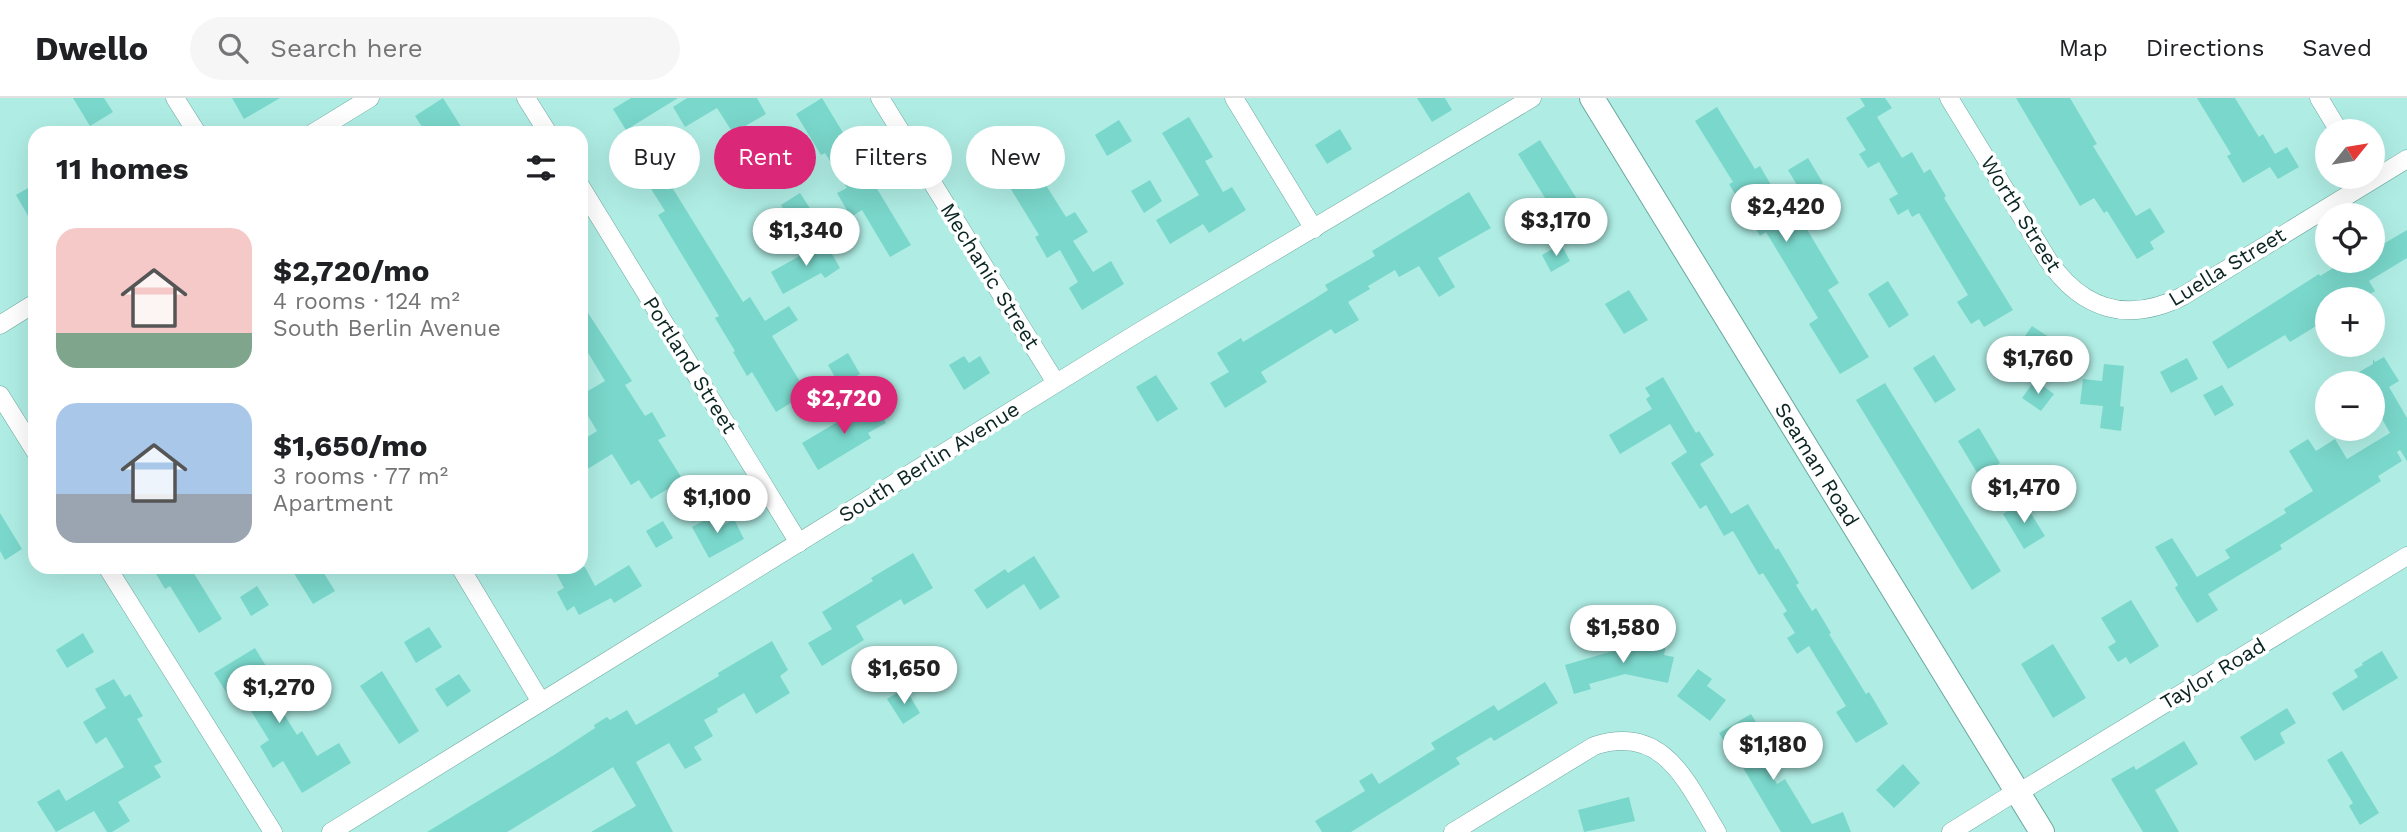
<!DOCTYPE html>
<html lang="en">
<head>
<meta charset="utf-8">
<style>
	:root { --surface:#fff; --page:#f6f6f6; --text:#202124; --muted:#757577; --line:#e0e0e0; --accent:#db2777 }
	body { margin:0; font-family:"Work Sans",sans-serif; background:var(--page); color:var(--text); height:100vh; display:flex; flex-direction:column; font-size:26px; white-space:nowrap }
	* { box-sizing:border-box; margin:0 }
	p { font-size:23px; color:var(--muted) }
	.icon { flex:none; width:38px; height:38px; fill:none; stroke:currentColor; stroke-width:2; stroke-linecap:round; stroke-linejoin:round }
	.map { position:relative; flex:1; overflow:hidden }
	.side { position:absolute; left:28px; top:28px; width:560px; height:448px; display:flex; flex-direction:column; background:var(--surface); border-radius:21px; box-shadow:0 7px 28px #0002 }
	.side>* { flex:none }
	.hud { position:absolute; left:609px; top:28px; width:665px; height:63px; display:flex; gap:14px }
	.needle { width:46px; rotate:60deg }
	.fabs { position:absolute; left:2315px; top:21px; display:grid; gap:14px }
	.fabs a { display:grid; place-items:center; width:70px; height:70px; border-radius:50%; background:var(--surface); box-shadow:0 7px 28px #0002; font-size:35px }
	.price { position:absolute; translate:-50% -60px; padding:0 16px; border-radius:24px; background:#fff; color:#222; font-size:23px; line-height:46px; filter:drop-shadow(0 2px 4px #0008) }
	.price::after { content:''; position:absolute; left:50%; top:42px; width:21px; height:16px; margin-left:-10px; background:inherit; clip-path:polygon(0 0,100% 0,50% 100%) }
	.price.active { background:var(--accent); color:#fff }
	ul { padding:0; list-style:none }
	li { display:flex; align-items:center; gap:21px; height:175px; padding:0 28px }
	li span { display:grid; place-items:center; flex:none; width:196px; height:140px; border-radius:21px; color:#555 }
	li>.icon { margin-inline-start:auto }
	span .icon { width:84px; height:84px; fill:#fffc; stroke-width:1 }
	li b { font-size:30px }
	h2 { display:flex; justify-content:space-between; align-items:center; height:84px; padding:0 28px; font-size:30px }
	.pill { padding:0 24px; border-radius:32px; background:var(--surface); box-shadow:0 7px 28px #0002; font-size:24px; line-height:63px }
	.pill.active { background:var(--accent); color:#fff }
	header { display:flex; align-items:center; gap:42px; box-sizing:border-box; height:98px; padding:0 35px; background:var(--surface); border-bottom:2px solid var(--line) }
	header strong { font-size:33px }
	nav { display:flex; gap:38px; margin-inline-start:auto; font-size:24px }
	.search { width:490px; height:63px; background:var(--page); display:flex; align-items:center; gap:18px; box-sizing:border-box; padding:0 24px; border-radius:38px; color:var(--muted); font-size:26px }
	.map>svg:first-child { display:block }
	.building { fill:#7ad7cb }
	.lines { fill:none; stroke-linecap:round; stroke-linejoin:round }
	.street-casing { stroke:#6ca89f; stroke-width:19 }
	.secondary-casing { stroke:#6ca89f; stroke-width:26 }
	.street { stroke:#fff; stroke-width:18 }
	.secondary { stroke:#fff; stroke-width:24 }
	.labels { text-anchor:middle; stroke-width:7; stroke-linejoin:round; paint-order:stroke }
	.street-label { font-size:21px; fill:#0b2522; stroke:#fff }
</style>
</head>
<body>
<header>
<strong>Dwello</strong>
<div class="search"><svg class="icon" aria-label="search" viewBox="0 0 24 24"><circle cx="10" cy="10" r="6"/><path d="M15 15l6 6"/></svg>Search here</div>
<nav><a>Map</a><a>Directions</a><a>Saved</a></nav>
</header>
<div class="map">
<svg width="2407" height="734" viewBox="0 0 2407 734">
	<rect width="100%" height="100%" fill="#afede4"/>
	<g class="building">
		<polygon points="73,0 104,0 113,14 90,28"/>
		<polygon points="232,0 280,0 244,21"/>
		<polygon points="443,0 465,35 426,35 415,18"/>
		<polygon points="631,0 678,0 626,32 613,11"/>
		<polygon points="687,0 757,0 766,16 733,35 717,10 685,29 673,9"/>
		<polygon points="822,0 911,147 890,159 862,112 851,119 837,95 847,90 825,55 821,57 796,16"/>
		<polygon points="1417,0 1445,0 1452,12 1432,24"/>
		<polygon points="1860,0 1885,0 1892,10 1877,19 1902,60 1912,54 1924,75 1930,71 1946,98 1944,100 2013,212 1984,229 1979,221 1971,226 1957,204 1968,197 1919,115 1912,119 1908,111 1898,117 1889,101 1898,96 1879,64 1868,70 1859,56 1866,52 1846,20 1865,8"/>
		<polygon points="2016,0 2070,0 2097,46 2093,48 2136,118 2150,110 2165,134 2150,144 2154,151 2137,161 2107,113 2104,115 2094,100 2080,108"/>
		<polygon points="2197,0 2235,0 2259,39 2263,36 2275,56 2287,49 2299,69 2278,81 2270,69 2243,85 2227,58 2231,56"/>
		<polygon points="1717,9 1755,71 1760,68 1771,87 1764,91 1788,131 1802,123 1839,185 1828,192 1869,259 1840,276 1809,226 1818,220 1766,134 1760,138 1729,86 1733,84 1695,23"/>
		<polygon points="1189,19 1213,59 1205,63 1223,94 1232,89 1246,112 1209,135 1203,126 1170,146 1156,122 1199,97 1162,35"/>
		<polygon points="1119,22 1132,43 1107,58 1095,37"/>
		<polygon points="1340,31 1352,51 1327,66 1315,47"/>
		<polygon points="1540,42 1592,125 1569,139 1518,56"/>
		<polygon points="1009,46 1028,78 1037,73 1066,119 1075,114 1088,134 1073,143 1093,174 1111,163 1124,186 1082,212 1069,190 1078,184 1060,152 1047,160 1035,139 1039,137 990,57"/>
		<polygon points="669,57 683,78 670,86 743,204 750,199 765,223 789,208 798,222 772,238 807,295 776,314 752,274 747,278 733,254 735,253 715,220 719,218 658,117 665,113 641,75"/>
		<polygon points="1808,60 1823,85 1803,97 1788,72"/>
		<polygon points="1150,82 1162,103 1144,115 1131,93"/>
		<polygon points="35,86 35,130 16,97"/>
		<polygon points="1469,94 1491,130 1438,160 1455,189 1439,199 1419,168 1399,179 1395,172 1368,188 1370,191 1348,204 1359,222 1335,236 1331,231 1261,274 1267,284 1225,310 1210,285 1229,274 1217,255 1241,240 1243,244 1314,201 1328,192 1325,187 1375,158 1372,153"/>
		<polygon points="800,95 811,112 792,124 781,107"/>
		<polygon points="2407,132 2407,160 2369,183 2375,193 2362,201 2328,201 2328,209 2320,213 2326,222 2290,244 2285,237 2228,271 2212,244 2319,176 2320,178 2345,163 2373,163 2373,152"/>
		<polygon points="825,144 840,170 825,180 821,175 783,196 771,174"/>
		<polygon points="1561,146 1570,163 1551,174 1542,157"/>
		<polygon points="1888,183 1909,217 1889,230 1868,196"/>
		<polygon points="1629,192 1648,222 1624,236 1605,206"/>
		<polygon points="581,204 632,283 625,287 645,318 652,314 666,338 658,342 683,382 651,401 639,382 631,387 612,356 581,375 581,343 597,333 581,306 581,297 605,283 581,243"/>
		<polygon points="2032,228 2058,245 2038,275 2019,262 2025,253 2018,248"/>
		<polygon points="848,255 860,276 840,288 828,267"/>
		<polygon points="1934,257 1956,292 1935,305 1913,270"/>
		<polygon points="964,258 969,265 980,258 990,275 964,292 949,267"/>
		<polygon points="2384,259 2399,283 2389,289 2407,320 2407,363 2400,352 2397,354 2402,363 2378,378 2381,383 2280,447 2282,451 2208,496 2218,512 2197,525 2175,490 2178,487 2155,449 2172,440 2197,479 2230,460 2225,452 2286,415 2284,411 2313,393 2289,353 2308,341 2316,353 2335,341 2347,361 2390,335 2373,305 2373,285 2340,285 2373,266 2373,261 2375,264"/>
		<polygon points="2187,260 2198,281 2171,295 2160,274"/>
		<polygon points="2104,266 2124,268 2120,308 2124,309 2121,333 2100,330 2103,308 2080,306 2083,281 2102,283"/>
		<polygon points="1156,277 1178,311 1157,324 1136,289"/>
		<polygon points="1663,279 1696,335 1699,333 1714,357 1700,366 1731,416 1748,406 1776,452 1778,450 1799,485 1796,487 1812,513 1816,510 1831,535 1829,536 1866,596 1869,594 1888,626 1856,645 1836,614 1846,608 1809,548 1797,556 1787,540 1795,535 1783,516 1787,513 1763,475 1759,477 1733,433 1724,438 1706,407 1700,411 1671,365 1687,354 1670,326 1620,356 1609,337 1652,311 1646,301 1650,298 1645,290"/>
		<polygon points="2035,282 2054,296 2041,313 2022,300"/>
		<polygon points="1885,285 2001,473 1972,492 1856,302"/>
		<polygon points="2222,287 2234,307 2215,318 2203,297"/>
		<polygon points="873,303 886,325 868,335 871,340 818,372 802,345"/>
		<polygon points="1979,330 2000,365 1979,378 1958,343"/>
		<polygon points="2023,403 2045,438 2024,451 2003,416"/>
		<polygon points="0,415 22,451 5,462 0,453"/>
		<polygon points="716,416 722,428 734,421 744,441 709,460 692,429"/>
		<polygon points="663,423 673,440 656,450 646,433"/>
		<polygon points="913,455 933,490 904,507 901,501 856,528 864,542 822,568 808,545 832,531 822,514 873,483 871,480"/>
		<polygon points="1034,458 1060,499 1040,512 1024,486 987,511 974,492 1005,471 1008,475"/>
		<polygon points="629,467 642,488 614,505 611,500 579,517 574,508 567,513 557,494 564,490 553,469 585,469 595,488"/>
		<polygon points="152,469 190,469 222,521 199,535 170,488 165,491"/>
		<polygon points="290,469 320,469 335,493 313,506"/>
		<polygon points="257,488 269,507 251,518 240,499"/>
		<polygon points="2131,502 2159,548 2130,566 2126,559 2118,564 2108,549 2116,544 2101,520"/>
		<polygon points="429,529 442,549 416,565 404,544"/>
		<polygon points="83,535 94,554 67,570 56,552"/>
		<polygon points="1648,538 1667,542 1664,557 1674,559 1668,585 1625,576 1589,586 1591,591 1574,596 1565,567 1630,548 1645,551"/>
		<polygon points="772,543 788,572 780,578 790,595 756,616 744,595 717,611 718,614 704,622 713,638 694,649 702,662 685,671 669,645 636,664 673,734 591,734 636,708 613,669 507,734 427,734 554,657 595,630 594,627 607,619 610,622 627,612 636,627 719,578 718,575"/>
		<polygon points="2053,546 2086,600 2053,620 2021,566"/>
		<polygon points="255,550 269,573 260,578 297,637 302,633 317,658 339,645 351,665 302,695 283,663 273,670 260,648 269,642 238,592 228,597 214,575"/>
		<polygon points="2382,553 2398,580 2343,613 2332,595 2358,579 2354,572 2363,567 2362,565"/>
		<polygon points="1698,571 1712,581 1707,588 1726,602 1710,623 1677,598"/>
		<polygon points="382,573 419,633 399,646 360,588"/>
		<polygon points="459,576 471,593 447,609 435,591"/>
		<polygon points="114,581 125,599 130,596 143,618 137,621 162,664 154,668 161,679 118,704 130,723 112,734 107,734 94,713 56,734 37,704 59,691 66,703 124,669 106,639 96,646 83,624 106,610 95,591"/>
		<polygon points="1545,584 1558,605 1494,643 1491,639 1456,660 1460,666 1351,734 1322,734 1315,723 1365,693 1359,683 1372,675 1379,686 1435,651 1431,645 1494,607 1498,613"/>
		<polygon points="905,590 920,615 903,626 887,601"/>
		<polygon points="2287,610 2296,625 2280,635 2285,645 2255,663 2240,639"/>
		<polygon points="1751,616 1772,650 1760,657 1777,686 1785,681 1812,726 1843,714 1851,734 1781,734 1742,668 1740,669 1719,635"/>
		<polygon points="2184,643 2198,666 2155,692 2179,734 2143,734 2111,681 2134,668 2136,672"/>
		<polygon points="2342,653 2379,715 2360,727 2349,708 2353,705 2327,662"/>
		<polygon points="1903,666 1920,685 1894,710 1876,692"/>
		<polygon points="1629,699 1635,723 1584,734 1578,712"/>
	</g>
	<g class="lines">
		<g class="street-casing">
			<g id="street">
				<polyline points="175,0 197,35"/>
				<polyline points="526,0 548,35"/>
				<polyline points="880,0 1056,285"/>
				<polyline points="1234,0 1314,131"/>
				<path d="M1949,0L2048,162C2082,212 2128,226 2183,198L2407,61"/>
				<polyline points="2319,0 2339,33"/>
				<polyline points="313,35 370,0"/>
				<polyline points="581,89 799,445"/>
				<polyline points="0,227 35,205"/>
				<polyline points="0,297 35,353"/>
				<polyline points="107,469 273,734"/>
				<polyline points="460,469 541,604"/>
				<polyline points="2018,695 2407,458"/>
				<polyline points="331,734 1139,234 1532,0"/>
				<path d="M1453,734L1594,648C1664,625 1687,685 1717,734"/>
				<polyline points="1951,734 2017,693"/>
			</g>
		</g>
		<g class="secondary-casing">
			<g id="secondary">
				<path id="s1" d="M1592,0L2042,734"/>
			</g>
		</g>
		<use href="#street" class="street"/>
		<use href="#secondary" class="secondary"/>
	</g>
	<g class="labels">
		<g class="street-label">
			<text transform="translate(2021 116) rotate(58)" y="7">Worth Street</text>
			<text transform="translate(2227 169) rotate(-31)" y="7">Luella Street</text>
			<text transform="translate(990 178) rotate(58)" y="7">Mechanic Street</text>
			<text transform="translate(690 267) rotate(58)" y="7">Portland Street</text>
			<text transform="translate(929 364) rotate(-32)" y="7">South Berlin Avenue</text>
			<text dy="7" stroke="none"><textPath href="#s1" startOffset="430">Seaman Road</textPath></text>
			<text transform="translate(2213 576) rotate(-31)" y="7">Taylor Road</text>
		</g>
	</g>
</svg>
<div class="fabs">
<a><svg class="needle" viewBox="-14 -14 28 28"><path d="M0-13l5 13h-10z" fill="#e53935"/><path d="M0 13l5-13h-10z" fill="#757577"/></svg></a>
<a><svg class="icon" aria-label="locate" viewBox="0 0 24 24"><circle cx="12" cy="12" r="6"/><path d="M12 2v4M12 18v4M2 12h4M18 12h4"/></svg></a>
<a>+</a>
<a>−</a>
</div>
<b class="price" style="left:1786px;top:146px">$2,420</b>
<b class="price" style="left:1556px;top:160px">$3,170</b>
<b class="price" style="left:806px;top:170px">$1,340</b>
<b class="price" style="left:2038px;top:298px">$1,760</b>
<b class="price active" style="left:844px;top:338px">$2,720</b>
<b class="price" style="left:2024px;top:427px">$1,470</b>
<b class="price" style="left:717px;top:437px">$1,100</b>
<b class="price" style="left:1623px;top:567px">$1,580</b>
<b class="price" style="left:904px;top:608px">$1,650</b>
<b class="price" style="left:279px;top:627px">$1,270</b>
<b class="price" style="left:1773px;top:684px">$1,180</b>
<div class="hud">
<a class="pill">Buy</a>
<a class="pill active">Rent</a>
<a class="pill">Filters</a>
<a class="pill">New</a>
</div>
<section class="side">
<h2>11 homes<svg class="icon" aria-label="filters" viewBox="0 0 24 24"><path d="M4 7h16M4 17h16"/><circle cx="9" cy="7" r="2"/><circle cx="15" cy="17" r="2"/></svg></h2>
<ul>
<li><span style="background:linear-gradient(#f6c9c9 75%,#7fa58c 0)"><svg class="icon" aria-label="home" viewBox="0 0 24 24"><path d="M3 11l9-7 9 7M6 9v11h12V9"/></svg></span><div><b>$2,720/mo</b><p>4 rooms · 124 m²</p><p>South Berlin Avenue</p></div></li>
<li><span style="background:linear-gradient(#a9c7e8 65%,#9aa5b1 0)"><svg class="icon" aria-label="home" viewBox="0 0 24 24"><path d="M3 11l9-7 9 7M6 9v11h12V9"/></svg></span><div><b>$1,650/mo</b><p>3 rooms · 77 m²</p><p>Apartment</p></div></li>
</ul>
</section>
</div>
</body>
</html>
